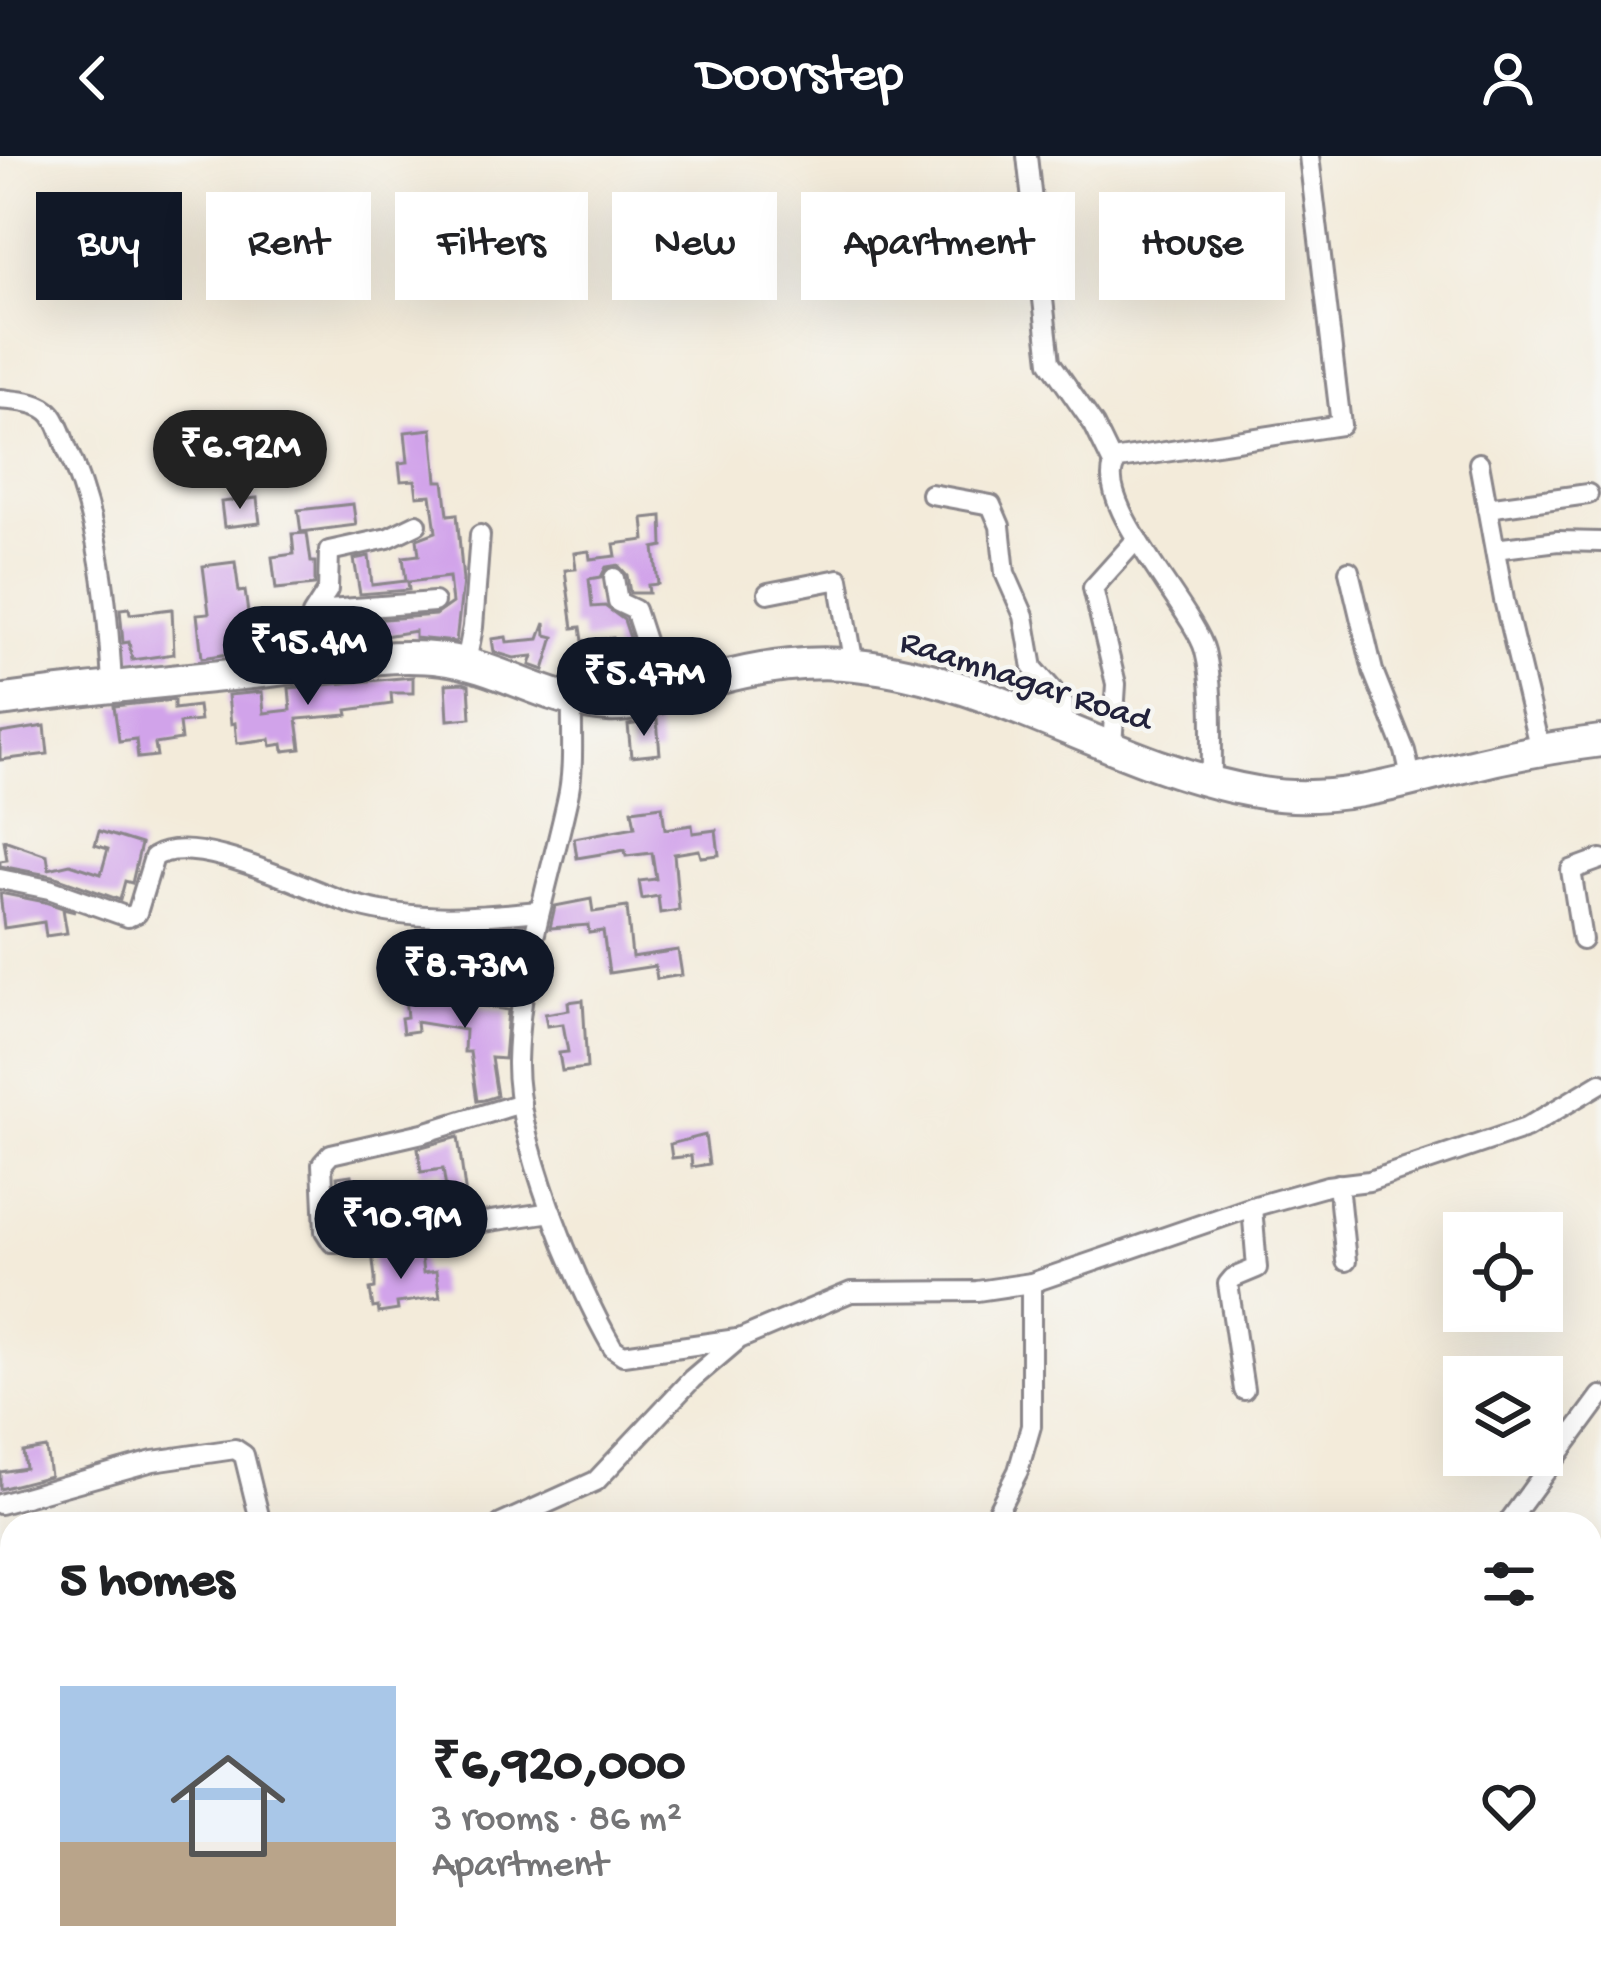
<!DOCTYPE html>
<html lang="en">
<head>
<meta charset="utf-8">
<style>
	:root { --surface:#fff; --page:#f2f2f2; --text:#202124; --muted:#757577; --line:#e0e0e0; --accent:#111827 }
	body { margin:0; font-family:"Gochi Hand",sans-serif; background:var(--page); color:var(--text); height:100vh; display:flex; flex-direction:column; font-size:45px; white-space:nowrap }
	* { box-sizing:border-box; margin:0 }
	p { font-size:39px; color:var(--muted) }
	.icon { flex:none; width:66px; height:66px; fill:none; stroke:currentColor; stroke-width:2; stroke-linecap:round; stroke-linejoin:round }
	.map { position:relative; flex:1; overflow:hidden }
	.panel { position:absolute; left:0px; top:1356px; width:1602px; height:471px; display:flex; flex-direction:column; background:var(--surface); border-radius:36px 36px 0 0; box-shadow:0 12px 48px #0002 }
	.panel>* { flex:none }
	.top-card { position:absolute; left:36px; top:36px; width:1530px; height:108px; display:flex; gap:24px }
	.fabs { position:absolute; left:1443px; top:1056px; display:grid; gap:24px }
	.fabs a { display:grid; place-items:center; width:120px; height:120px; border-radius:0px; background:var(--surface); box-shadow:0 12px 48px #0002; font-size:60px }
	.price { position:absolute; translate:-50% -102px; padding:0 27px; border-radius:42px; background:var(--accent); color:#fff; font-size:39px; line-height:78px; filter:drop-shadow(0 3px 6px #0008) }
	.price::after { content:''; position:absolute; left:50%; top:72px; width:36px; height:27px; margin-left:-18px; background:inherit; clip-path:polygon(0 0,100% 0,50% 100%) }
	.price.active { background:#222; color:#fff }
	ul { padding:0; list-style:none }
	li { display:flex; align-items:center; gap:36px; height:300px; padding:0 60px }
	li+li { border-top:3px solid var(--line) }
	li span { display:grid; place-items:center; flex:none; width:336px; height:240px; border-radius:0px; color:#555 }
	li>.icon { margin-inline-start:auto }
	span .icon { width:144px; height:144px; fill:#fffc; stroke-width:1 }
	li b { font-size:51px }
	h2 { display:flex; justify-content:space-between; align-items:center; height:144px; padding:0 60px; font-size:51px }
	.chip { padding:0 42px; border-radius:0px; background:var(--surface); box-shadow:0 12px 48px #0002; font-size:42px; line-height:108px }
	.chip.active { background:var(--accent); color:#fff }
	header { display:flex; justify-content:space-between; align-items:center; height:156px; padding:0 60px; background:var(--accent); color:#fff; font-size:54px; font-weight:600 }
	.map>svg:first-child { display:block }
	.water { fill:#5bbcd9; stroke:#3e6f8a; stroke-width:3 }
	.building { fill:#d1a3ea }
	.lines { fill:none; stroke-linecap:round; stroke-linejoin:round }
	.service-casing { stroke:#8a868a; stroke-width:15 }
	.minor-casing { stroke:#8a868a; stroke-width:24 }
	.trunk-casing { stroke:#8a868a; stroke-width:36 }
	.service { stroke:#fff; stroke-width:9 }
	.minor { stroke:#fff; stroke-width:18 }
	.trunk { stroke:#fff; stroke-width:30 }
	.labels { text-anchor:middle; stroke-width:9; stroke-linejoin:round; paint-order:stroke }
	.street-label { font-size:36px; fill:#22223b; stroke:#f6f6f2 }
</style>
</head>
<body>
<header><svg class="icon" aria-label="back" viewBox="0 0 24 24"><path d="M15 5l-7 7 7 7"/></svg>Doorstep<svg class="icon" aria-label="person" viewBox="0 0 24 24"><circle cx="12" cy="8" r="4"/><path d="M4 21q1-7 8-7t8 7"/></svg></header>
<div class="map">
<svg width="1601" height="1826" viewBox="0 0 1601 1826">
	<rect width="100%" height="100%" fill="#f6f6f2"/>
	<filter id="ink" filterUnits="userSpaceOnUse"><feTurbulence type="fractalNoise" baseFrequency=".00833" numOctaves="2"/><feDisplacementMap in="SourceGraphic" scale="24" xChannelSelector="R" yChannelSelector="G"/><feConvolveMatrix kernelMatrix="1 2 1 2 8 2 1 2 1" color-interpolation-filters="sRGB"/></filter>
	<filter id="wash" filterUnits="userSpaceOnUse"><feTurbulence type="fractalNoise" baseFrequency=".004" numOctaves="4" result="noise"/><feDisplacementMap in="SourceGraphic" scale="48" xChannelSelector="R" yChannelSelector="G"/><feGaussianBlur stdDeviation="2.7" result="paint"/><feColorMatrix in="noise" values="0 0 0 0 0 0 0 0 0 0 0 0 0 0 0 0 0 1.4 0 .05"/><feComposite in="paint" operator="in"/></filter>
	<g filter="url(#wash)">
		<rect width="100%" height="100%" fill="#f3ebda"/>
		<g class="water">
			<polygon points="1601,1525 1601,1764 1590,1779 1590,1541"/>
			<polygon points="1374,1815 1563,1815 1555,1826 1365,1826"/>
		</g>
		<g id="blocks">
			<g class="building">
				<polygon points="432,273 437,325 444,325 448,359 457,358 463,425 456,486 415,482 415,475 360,484 359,474 335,477 334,467 435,459 452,447 449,421 408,426 409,434 360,438 354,403 369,400 372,429 406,425 403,401 419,399 417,383 436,376 431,339 417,340 415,324 401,325 399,307 408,306 405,276"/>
				<polygon points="257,342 260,367 224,371 221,346"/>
				<polygon points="353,348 356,369 301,376 298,354"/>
				<polygon points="662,360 663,390 654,392 658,428 648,429 649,437 630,437 627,419 618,409 606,411 601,421 589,423 592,451 605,450 624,464 641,515 634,516 635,528 599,529 598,514 616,512 613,482 583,485 581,471 573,472 565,414 576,413 574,397 589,395 590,403 616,400 614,388 645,384 643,362"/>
				<polygon points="307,377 311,406 315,406 315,429 276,433 272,401 294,398 292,378"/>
				<polygon points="235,406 239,436 245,435 249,464 258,463 261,484 247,486 248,495 202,502 197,458 209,457 203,410"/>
				<polygon points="129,452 130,458 172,453 174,498 132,504 129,486 123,487 120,453"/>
				<polygon points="545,467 546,479 554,481 544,514 530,509 533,500 514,502 494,496 492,483 506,481 507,486 539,483"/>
				<polygon points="413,521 413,537 391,537 392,548 347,554 348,559 297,563 301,593 284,595 283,588 271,590 270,583 237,587 235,567 231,568 228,539 262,536 264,557 291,554 289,532"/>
				<polygon points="463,527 469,529 471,562 448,564 446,528"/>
				<polygon points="174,544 174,553 198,550 200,565 179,567 181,584 155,588 157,600 138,602 136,583 119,585 114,550"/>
				<polygon points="657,564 660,598 631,601 628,569"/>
				<polygon points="45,570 48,598 0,604 0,577"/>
				<polygon points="662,650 665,673 692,669 693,677 716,674 719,699 701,701 699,694 674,698 679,754 660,757 658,740 642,743 639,725 656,723 652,697 626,700 625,694 577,702 574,682 635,671 632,654"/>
				<polygon points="99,675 141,688 132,727 125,725 120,744 53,720 0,710 0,705 7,704 4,684 47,699 49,713 70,708 101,718 108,693 95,689"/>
				<polygon points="0,737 45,746 75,756 63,753 67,777 46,780 44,766 4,772"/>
				<polygon points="591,743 593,756 627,751 632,801 678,794 682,819 657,823 655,810 609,817 603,775 589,777 588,769 550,772 555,750"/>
				<polygon points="523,770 513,820 486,820 483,805 492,804 487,773"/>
				<polygon points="462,830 464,847 508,854 504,903 491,902 497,940 484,944 477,945 470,896 464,896 465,874 416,866 417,875 403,877 401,862 407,861 405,843 441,838 441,832"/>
				<polygon points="583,844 587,912 562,915 559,897 568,896 563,868 547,870 545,858 569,854 568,846"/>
				<polygon points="705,979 709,1008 692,1011 691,1000 672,1002 670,988"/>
				<polygon points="458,981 467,1049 449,1052 443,1013 421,1016 418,992"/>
				<polygon points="351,1019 355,1045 388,1040 391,1061 385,1062 386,1067 351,1072 347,1046 341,1047 337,1021"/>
				<polygon points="390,1093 391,1104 421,1100 423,1117 436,1115 440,1141 397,1147 398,1154 379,1157 378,1151 373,1152 370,1133 375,1132 375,1122 372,1096"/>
				<polygon points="46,1292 50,1320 0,1333 0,1316 25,1312 23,1296"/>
			</g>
		</g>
	</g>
	<g filter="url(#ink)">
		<use href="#blocks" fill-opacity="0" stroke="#8a868a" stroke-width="3"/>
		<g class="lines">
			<g class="service-casing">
				<polyline id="service" points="49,1815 49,1826"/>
			</g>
			<g class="minor-casing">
				<g id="minor">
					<polyline points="1027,0 1050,206 1094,269 1113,308"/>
					<path d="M0,243C16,245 41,245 52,259C59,268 63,283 67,293C100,366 108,450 112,529"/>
					<polyline points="1479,307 1504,444 1540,594"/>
					<polyline points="931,338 991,349 1000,370 1005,417 1024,460 1033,512 1063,546 1062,573"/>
					<polyline points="1487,352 1588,338"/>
					<polyline points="1495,393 1558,385 1601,386"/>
					<polyline points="1349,415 1373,515 1405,595 1412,626"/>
					<polyline points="614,422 618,446 635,454 663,540"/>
					<polyline points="768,437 839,423 854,509"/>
					<polyline points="315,455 434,446"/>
					<polyline points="466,507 473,471 480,379"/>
					<polyline points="308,511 312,459 328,434 329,395 388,382 417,368"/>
					<path d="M572,544C571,577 575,612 567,645C548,731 519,816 517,906C516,983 574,1125 613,1192L623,1199L737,1183"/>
					<polyline points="1112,591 1116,528 1093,432 1137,383"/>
					<path d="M1212,624C1211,582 1215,536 1205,495C1194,453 1083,336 1119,303L1341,269L1309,0"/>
					<path d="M0,723L49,733L128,761L137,757L154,701C196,674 311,736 355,749C415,766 478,761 539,755"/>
					<polyline points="1582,784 1571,714 1601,703"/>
					<polyline points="521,947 423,977 331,998 322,1008 325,1075 332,1086 347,1086 552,1056"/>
					<polyline points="1338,1028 1346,1105"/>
					<polyline points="1244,1234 1228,1128 1233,1122 1257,1112 1252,1051"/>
					<polyline points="0,1348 153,1305 235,1293 244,1299 261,1368"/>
					<polyline points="501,1368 596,1325 692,1223 739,1183 851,1136 977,1135 1031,1127 1252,1051 1327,1030 1369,1025 1526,972 1601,927"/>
					<polyline points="995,1368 994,1362 1018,1315 1031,1270 1031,1127"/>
					<polyline points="1507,1368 1601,1240"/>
					<polyline points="0,1726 12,1725"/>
					<polyline points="1071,1826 1082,1823 1096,1826"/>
					<polyline points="1191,1826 1201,1815"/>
				</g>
			</g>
			<g class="trunk-casing">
				<path id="trunk" d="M0,545C87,532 174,525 261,516C317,510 387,496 442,503C499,510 550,547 608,550C644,552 679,533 713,524C759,511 808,504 856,509C998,523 1122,615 1262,637C1328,648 1396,629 1459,612C1505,600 1553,591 1601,585"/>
			</g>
			<use href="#service" class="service"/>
			<use href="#minor" class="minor"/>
			<use href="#trunk" class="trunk"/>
		</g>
	</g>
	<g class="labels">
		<g class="street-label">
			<text transform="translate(1027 521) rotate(18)" y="13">Raamnagar Road</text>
		</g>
	</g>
</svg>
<div class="fabs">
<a><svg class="icon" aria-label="locate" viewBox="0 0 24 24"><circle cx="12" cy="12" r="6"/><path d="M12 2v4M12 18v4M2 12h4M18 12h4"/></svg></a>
<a><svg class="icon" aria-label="layers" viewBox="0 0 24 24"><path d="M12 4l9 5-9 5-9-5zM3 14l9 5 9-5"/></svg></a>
</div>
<b class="price active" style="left:240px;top:356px">₹6.92M</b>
<b class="price" style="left:308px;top:552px">₹15.4M</b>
<b class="price" style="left:644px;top:583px">₹5.47M</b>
<b class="price" style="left:465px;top:875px">₹8.73M</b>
<b class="price" style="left:401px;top:1126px">₹10.9M</b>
<div class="top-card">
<a class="chip active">Buy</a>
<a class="chip">Rent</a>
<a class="chip">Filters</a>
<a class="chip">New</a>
<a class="chip">Apartment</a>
<a class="chip">House</a>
</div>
<section class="panel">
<h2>5 homes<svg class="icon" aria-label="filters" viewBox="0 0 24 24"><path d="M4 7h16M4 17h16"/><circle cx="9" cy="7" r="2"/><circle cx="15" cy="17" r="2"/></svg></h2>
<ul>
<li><span style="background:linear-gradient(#a9c7e8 65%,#b9a48a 0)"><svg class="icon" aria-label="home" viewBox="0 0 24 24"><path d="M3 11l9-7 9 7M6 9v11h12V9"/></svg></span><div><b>₹6,920,000</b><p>3 rooms · 86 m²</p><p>Apartment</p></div><svg class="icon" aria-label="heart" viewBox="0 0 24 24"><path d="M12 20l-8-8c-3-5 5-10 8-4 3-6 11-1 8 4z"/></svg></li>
</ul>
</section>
</div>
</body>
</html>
